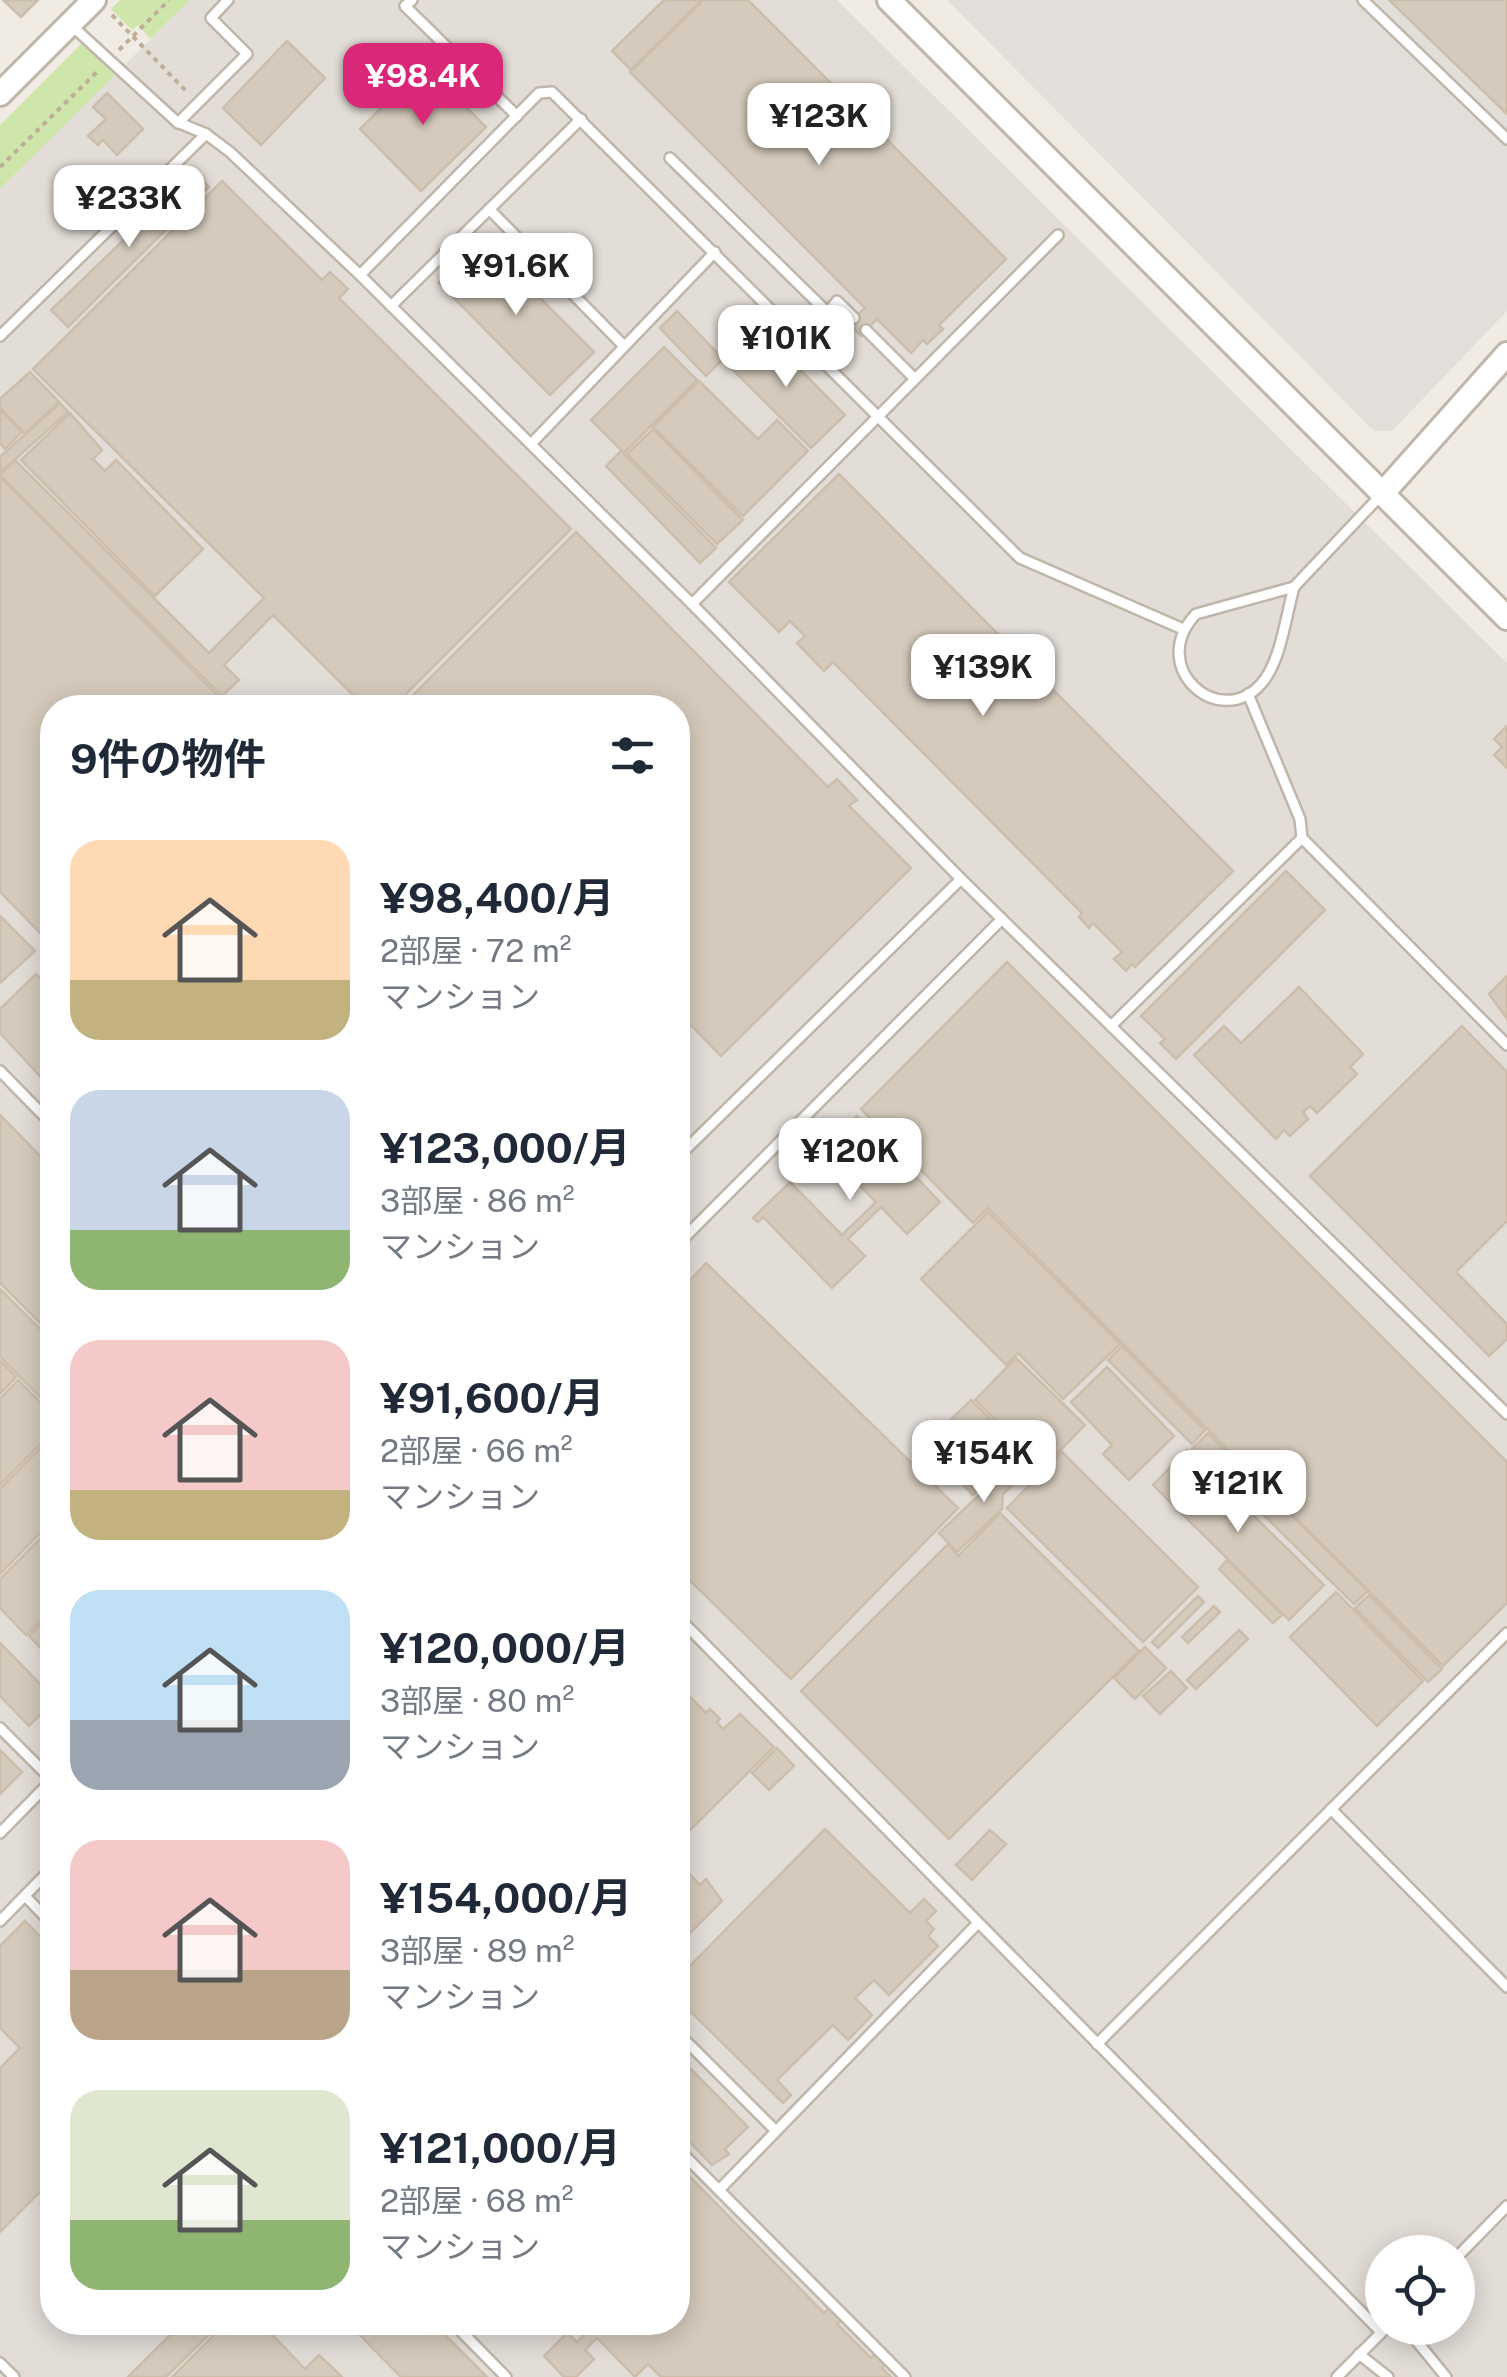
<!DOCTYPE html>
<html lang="ja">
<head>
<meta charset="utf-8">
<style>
	:root { --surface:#fff; --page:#f6f6f7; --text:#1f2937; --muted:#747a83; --accent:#db2777 }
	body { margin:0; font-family:"Public Sans","Noto Sans JP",sans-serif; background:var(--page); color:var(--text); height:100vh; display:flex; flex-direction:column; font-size:38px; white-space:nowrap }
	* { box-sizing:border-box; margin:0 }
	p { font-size:32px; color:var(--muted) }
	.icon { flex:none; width:55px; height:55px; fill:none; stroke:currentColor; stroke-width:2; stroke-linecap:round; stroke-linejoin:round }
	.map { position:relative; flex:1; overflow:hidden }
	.sheet { position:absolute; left:40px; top:695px; width:650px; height:1640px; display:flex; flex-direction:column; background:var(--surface); border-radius:40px; box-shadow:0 5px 25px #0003 }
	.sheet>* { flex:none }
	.buttons { position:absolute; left:1365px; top:2235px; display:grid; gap:20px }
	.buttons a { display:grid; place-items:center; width:110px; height:110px; border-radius:50%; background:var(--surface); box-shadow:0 5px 25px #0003; font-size:50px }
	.price { position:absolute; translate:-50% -85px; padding:0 22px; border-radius:20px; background:#fff; color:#222; font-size:32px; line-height:65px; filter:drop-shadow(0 2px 5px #0008) }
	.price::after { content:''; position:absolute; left:50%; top:60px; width:30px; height:22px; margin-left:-15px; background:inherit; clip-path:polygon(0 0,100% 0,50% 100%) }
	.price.on { background:var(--accent); color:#fff }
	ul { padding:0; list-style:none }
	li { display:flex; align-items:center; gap:30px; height:250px; padding:0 30px }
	li span { display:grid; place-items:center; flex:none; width:280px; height:200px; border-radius:30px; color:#555 }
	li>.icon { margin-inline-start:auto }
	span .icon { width:120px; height:120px; fill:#fffc; stroke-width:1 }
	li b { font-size:42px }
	h2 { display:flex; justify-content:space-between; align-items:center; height:120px; padding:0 30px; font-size:42px }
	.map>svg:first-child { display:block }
	.industrial { fill:#e3ddd8; fill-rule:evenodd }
	.green { fill:#cfe6ab }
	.parking { fill:#e2dfdb }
	.building { fill:#d5cabb; stroke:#cdbeac; stroke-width:2.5 }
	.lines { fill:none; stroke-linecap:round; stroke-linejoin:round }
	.service-casing { stroke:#bfb6a9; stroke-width:14 }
	.tertiary-casing { stroke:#bfb6a9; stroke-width:28 }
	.path { stroke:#beae97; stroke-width:4; stroke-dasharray:5 5; stroke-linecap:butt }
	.service { stroke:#fff; stroke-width:9 }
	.tertiary { stroke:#fff; stroke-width:22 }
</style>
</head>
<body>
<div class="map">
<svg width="1507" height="2377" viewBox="0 0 1507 2377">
	<rect width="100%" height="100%" fill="#f1ece3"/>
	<path class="industrial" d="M190,0H837L1507,663V2377H0V189ZM52,708H678V2322H52ZM1382,2252H1458V2328H1382Z"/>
	<g class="green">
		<polygon points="120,0 190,0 150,39 138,25 132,30 111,9"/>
		<polygon points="82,43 115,75 0,189 0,125"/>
	</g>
	<polygon class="parking" points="947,0 1507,0 1507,311 1392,431 1374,431"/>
	<g class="building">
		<polygon points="3,0 38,0 21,17"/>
		<polygon points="664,0 702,0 631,70 612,51"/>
		<polygon points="703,0 748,0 1006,259 939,325 943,329 927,344 923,340 911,353 877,319 861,336 849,323 865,308 630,72"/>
		<polygon points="1389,0 1507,0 1507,114"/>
		<polygon points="287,41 325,78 261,145 223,108"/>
		<polygon points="422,67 447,92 454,85 461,92 456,97 486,127 421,191 360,129"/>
		<polygon points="107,93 143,129 117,155 103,140 98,145 88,136 106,119 93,107"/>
		<polygon points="194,172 209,187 68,327 51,310"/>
		<polygon points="222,181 322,280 330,272 348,289 339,298 571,529 392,708 366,708 273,615 224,665 239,680 222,696 0,475 15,460 209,653 264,598 33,369"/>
		<polygon points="482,240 594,352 550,395 439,283"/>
		<polygon points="677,311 723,359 706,376 660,328"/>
		<polygon points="762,331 845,415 811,448 728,365"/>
		<polygon points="664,347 697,380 624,453 591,420"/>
		<polygon points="30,372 59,402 25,434 0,407 0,399"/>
		<polygon points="699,381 758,439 777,420 808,451 743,516 653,427"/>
		<polygon points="60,403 68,412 1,472 0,457"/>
		<polygon points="0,410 22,432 5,449 0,443"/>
		<polygon points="70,413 102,450 93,459 105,471 116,460 203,549 155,596 21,460"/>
		<polygon points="653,429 743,520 717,544 627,454"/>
		<polygon points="621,451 716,548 700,563 606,466"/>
		<polygon points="839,474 1233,871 1135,967 1132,964 1126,971 1114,959 1122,952 1093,923 1089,928 1079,917 1082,913 833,662 824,671 797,643 805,636 790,621 779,632 729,582"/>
		<polygon points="0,477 230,708 52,708 52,945 0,892"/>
		<polygon points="576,532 828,787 837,779 857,800 849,806 911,868 721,1056 678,1012 678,708 400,708"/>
		<polygon points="1507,726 1507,768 1494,755 1502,747 1494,739"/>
		<polygon points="1286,871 1325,910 1176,1059 1160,1043 1165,1039 1141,1016"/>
		<polygon points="0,916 35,951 0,983"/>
		<polygon points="1007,962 1507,1462 1507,1603 1443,1666 988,1208 973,1223 861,1109"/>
		<polygon points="36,974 52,991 52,1089 0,1033 0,1009"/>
		<polygon points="1507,976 1507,1019 1489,994"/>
		<polygon points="1299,987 1363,1054 1350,1067 1357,1074 1317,1113 1310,1106 1303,1112 1308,1119 1290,1136 1284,1130 1276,1139 1194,1055 1224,1026 1241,1043"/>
		<polygon points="1462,1026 1507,1072 1507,1221 1456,1272 1507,1324 1507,1339 1489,1356 1310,1176"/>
		<polygon points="0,1115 52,1168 52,1335 0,1283"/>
		<polygon points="857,1116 940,1202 907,1234 881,1207 848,1239 865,1256 832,1288 763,1217 758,1222 753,1218 790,1182 842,1235 876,1202 824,1149"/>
		<polygon points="988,1212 1120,1344 1063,1399 1018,1353 1006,1365 921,1279"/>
		<polygon points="706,1263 958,1508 791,1679 678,1569 678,1293"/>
		<polygon points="0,1289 52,1341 52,1409 0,1357"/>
		<polygon points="1122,1346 1205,1430 1192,1444 1108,1360"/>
		<polygon points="1016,1358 1085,1425 1044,1467 975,1400"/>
		<polygon points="0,1361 16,1377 0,1394"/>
		<polygon points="1107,1367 1174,1436 1129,1480 1103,1454 1112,1445 1071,1402"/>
		<polygon points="18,1380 52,1414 52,1432 0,1485 0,1399"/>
		<polygon points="971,1400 1019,1448 973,1495 924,1446"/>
		<polygon points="1208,1433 1242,1467 1226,1484 1191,1450"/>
		<polygon points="52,1436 52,1521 0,1574 0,1489"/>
		<polygon points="1187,1450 1324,1585 1289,1620 1153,1485"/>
		<polygon points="1024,1452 1035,1463 1003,1494 1002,1509 957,1552 939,1533"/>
		<polygon points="1062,1452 1198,1587 1143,1642 1007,1508"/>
		<polygon points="1244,1469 1368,1591 1354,1604 1230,1482"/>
		<polygon points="1000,1513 1139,1651 949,1839 801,1691 948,1544 958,1556"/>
		<polygon points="52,1527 52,1609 26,1635 0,1608 0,1579"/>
		<polygon points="1227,1560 1282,1615 1273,1623 1219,1569"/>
		<polygon points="1336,1592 1423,1681 1377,1726 1290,1637"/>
		<polygon points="1369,1595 1442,1669 1428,1682 1355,1608"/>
		<polygon points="1198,1596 1204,1602 1158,1648 1152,1642"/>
		<polygon points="1214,1606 1220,1612 1188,1643 1182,1637"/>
		<polygon points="52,1612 52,1660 29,1636"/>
		<polygon points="1239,1630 1248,1639 1196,1689 1187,1680"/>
		<polygon points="0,1643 52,1696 52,1703 29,1726 0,1696"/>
		<polygon points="1145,1647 1166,1668 1135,1699 1114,1678"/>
		<polygon points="1171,1671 1187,1688 1160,1714 1143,1696"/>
		<polygon points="678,1685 706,1713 710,1709 720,1719 717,1722 723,1729 740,1714 774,1747 678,1842"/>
		<polygon points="777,1748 794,1766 769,1790 752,1773"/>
		<polygon points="0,1750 22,1772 0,1794"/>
		<polygon points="825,1829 910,1913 924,1899 936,1911 926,1921 934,1929 928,1936 938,1946 889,1995 874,1980 855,1998 872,2015 848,2040 833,2025 777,2080 791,2095 783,2103 678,1999 678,1978"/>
		<polygon points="990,1830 1006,1844 972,1880 956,1865"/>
		<polygon points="682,1866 700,1885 706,1879 722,1901 678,1945 678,1871"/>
		<polygon points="25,1921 52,1949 52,2180 0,2232 0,2068 20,2048 0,2028 0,1946"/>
		<polygon points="678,2056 748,2127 725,2149 729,2154 712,2165 678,2130"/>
		<polygon points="678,2165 824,2313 833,2305 844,2316 837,2324 871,2358 877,2352 887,2362 882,2368 891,2377 661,2377 648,2364 635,2377 597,2338 585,2350 594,2359 576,2377 564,2377 544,2356 567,2333 577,2342 588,2331 580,2322 678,2322"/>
		<polygon points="183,2322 222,2322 166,2377 128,2377"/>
		<polygon points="227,2322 260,2322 305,2369 319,2355 342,2377 172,2377"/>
		<polygon points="357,2322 432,2322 487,2377 401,2377 352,2327"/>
	</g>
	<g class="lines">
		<g class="service-casing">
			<g id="service">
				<polyline points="412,0 405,6 517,116"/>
				<polyline points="1363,0 1507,139"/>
				<polyline points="70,24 177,122 206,134 230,152 360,275 692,604 961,879 1507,1414"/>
				<polyline points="178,123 247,54 211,18 228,0"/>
				<polyline points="670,158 828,313"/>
				<polyline points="489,209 624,346"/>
				<polyline points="360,275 539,93 552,92 1020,558 1183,629"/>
				<polyline points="391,306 581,119"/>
				<polyline points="866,330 913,377"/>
				<polyline points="0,336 206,134"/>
				<polyline points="805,341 837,301 854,318"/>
				<polyline points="531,444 715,252"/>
				<path d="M1294,587C1286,615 1281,662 1261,684C1219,731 1146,667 1196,614Z"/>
				<polyline points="1294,587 1381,495"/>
				<polyline points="692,604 1058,235"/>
				<polyline points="1248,694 1300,819 1302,838 1507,1045"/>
				<polyline points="1111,1026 1302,838"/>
				<polyline points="0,1071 52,1124"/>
				<polyline points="678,1157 961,879"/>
				<polyline points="678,1244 1002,919"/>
				<polyline points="678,1617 1381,2332"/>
				<polyline points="0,1728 52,1780"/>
				<polyline points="1331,1809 1507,1987"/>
				<polyline points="0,1833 52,1780"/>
				<polyline points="25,1896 52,1924"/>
				<polyline points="0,1921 52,1868"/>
				<polyline points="678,2033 775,2130"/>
				<polyline points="1097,2044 1507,1633"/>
				<polyline points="678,2149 905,2377"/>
				<polyline points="719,2190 978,1923"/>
				<polyline points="1458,2256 1507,2206"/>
				<polyline points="452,2322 506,2377"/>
				<polyline points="1406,2328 1446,2377"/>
				<polyline points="1359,2354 1388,2377"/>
				<polyline points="0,2363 14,2377"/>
				<polyline points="1337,2377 1386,2328"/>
			</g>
		</g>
		<g class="tertiary-casing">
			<g id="tertiary">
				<polyline points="889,0 1507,618"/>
				<polyline points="0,94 94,0"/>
				<polyline points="1383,493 1507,354"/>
			</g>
		</g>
		<g class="path">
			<polyline points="112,15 188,93"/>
			<polyline points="119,50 169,0"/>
			<polyline points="0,167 99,70"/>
		</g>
		<use href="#service" class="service"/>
		<use href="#tertiary" class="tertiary"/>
	</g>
</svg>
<div class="buttons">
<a><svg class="icon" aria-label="locate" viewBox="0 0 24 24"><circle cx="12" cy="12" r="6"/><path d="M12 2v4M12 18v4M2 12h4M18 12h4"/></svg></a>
</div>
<b class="price on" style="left:423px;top:128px">¥98.4K</b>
<b class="price" style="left:819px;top:168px">¥123K</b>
<b class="price" style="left:129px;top:250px">¥233K</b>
<b class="price" style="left:516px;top:318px">¥91.6K</b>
<b class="price" style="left:786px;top:390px">¥101K</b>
<b class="price" style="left:983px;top:719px">¥139K</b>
<b class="price" style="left:850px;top:1203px">¥120K</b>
<b class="price" style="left:984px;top:1505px">¥154K</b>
<b class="price" style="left:1238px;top:1535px">¥121K</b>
<section class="sheet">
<h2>9件の物件<svg class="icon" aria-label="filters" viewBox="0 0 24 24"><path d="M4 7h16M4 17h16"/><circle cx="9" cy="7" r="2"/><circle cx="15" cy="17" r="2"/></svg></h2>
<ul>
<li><span style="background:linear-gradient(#ffd9b3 70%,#c2b280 0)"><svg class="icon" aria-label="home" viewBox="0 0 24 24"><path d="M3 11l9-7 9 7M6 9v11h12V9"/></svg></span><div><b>¥98,400/月</b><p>2部屋 · 72 m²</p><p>マンション</p></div></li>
<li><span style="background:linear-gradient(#c9d6e8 70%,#8fb573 0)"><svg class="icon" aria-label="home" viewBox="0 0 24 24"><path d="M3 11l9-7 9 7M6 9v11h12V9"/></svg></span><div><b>¥123,000/月</b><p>3部屋 · 86 m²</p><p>マンション</p></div></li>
<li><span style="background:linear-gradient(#f6c9c9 75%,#c2b280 0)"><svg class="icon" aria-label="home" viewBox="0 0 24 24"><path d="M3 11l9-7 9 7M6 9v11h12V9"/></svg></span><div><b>¥91,600/月</b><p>2部屋 · 66 m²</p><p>マンション</p></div></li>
<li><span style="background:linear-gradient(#bfe0f5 65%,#9aa5b1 0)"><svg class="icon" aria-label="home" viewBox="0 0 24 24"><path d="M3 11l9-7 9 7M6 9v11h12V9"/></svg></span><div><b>¥120,000/月</b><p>3部屋 · 80 m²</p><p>マンション</p></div></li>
<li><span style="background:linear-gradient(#f6c9c9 65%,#b9a48a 0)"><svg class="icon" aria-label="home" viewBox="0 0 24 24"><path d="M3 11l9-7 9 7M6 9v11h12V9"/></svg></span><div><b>¥154,000/月</b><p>3部屋 · 89 m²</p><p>マンション</p></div></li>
<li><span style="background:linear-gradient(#dfe7d0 65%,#8fb573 0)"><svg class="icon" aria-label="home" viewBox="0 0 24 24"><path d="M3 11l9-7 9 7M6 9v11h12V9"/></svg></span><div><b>¥121,000/月</b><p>2部屋 · 68 m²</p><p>マンション</p></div></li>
</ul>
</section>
</div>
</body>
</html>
